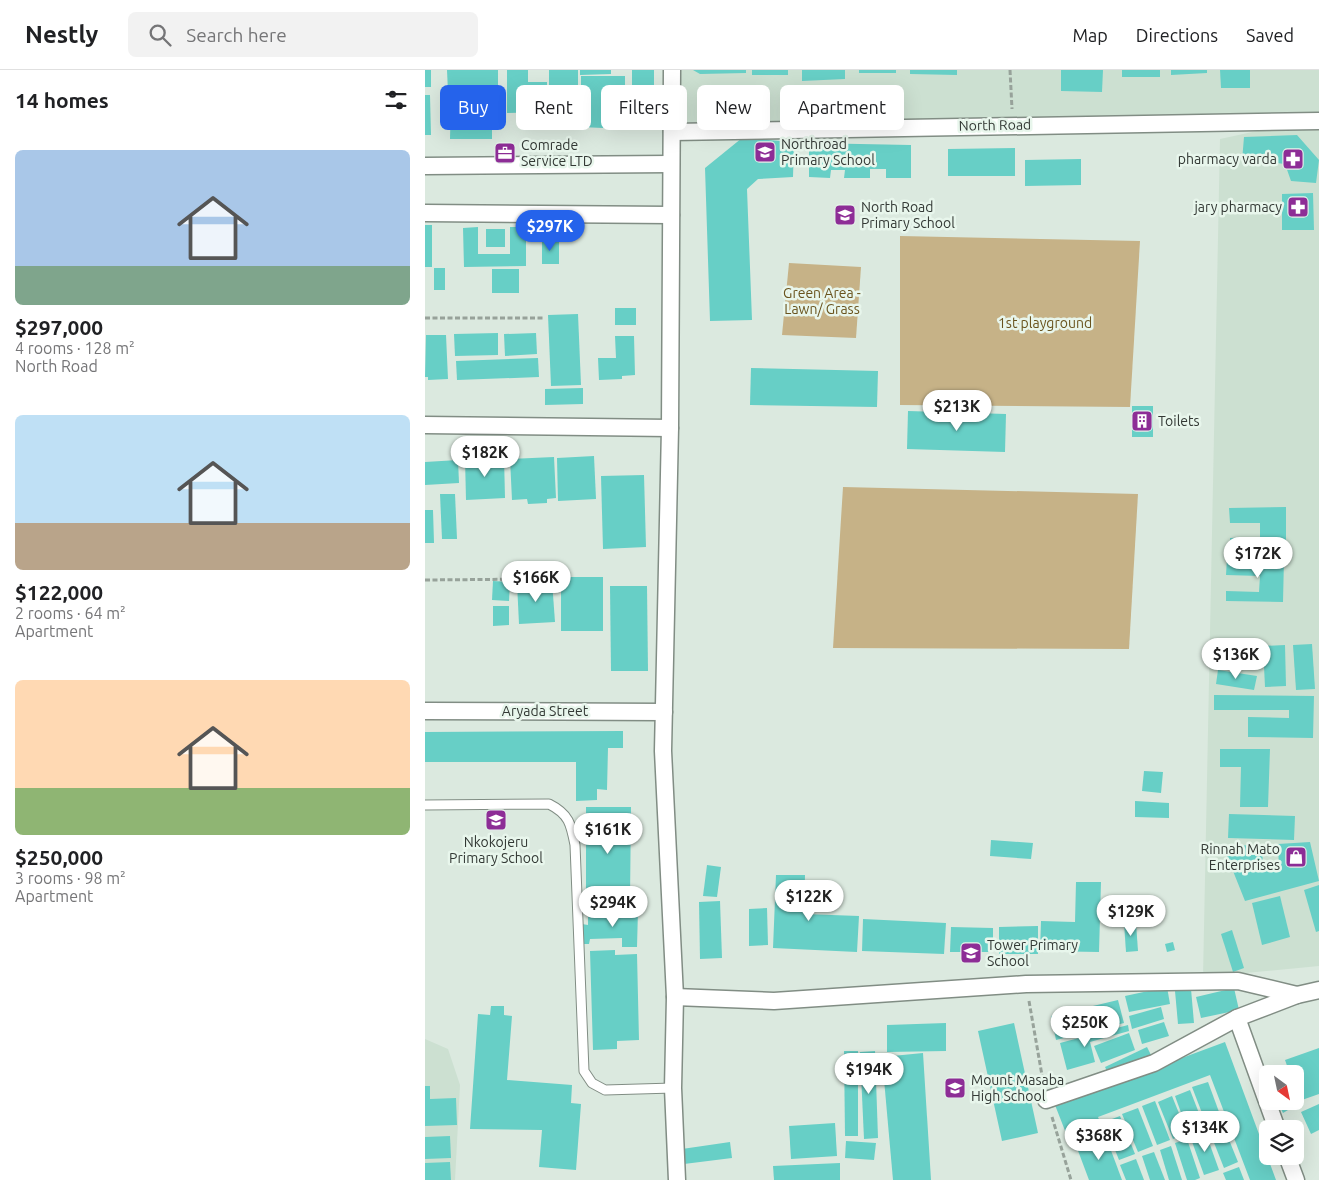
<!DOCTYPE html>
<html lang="en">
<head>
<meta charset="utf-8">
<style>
	:root { --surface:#fff; --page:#f2f2f2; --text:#202124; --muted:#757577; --line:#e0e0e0; --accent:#2563eb }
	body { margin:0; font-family:Ubuntu,sans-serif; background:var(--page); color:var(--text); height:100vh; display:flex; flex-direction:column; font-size:19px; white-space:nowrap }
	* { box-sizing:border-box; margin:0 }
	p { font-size:16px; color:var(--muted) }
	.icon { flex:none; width:28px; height:28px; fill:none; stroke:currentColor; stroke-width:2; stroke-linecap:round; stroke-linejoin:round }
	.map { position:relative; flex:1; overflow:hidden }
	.drawer { display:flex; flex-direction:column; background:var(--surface); width:425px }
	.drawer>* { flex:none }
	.top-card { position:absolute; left:15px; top:15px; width:475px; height:45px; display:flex; gap:10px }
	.needle { width:32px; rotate:147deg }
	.tools { position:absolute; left:834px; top:995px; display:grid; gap:10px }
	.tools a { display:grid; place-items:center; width:45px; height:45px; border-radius:8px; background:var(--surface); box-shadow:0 5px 20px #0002; font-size:25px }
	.price { position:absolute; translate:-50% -42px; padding:0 11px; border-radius:18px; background:#fff; color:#222; font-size:16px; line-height:32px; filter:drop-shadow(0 1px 2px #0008) }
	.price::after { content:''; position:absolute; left:50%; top:30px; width:15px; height:11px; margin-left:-8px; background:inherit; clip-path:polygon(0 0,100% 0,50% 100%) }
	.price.active { background:var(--accent); color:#fff }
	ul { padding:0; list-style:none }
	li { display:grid; align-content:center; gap:10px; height:265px; padding:0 15px }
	li span { display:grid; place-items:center; height:155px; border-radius:8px; color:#555 }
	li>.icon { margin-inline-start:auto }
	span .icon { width:90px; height:90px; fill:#fffc; stroke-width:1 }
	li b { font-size:21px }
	h2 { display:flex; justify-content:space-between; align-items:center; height:60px; padding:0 15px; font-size:21px }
	.chip { padding:0 18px; border-radius:8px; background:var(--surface); box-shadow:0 5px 20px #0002; font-size:18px; line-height:45px }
	.chip.active { background:var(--accent); color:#fff }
	header { display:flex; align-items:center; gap:30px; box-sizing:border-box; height:70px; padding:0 25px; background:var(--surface); border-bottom:1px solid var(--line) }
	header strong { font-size:24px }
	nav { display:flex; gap:28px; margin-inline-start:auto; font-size:18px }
	.search { width:350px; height:45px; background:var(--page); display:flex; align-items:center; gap:12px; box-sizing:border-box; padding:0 18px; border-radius:8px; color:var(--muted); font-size:19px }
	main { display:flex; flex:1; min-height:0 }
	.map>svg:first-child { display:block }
	.built { fill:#cce0d1 }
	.green { fill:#c6b287 }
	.building { fill:#67cfc6 }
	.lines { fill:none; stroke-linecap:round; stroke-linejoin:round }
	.lane-casing { stroke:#818d84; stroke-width:11 }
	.street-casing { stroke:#818d84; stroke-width:19 }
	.path { stroke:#97a29a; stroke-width:3; stroke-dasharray:5 2.5; stroke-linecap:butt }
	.lane { stroke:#fff; stroke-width:9 }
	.street { stroke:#fff; stroke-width:16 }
	.labels { text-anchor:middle; stroke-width:5; stroke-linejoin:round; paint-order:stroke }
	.street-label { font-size:14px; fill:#333935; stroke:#e8f6ec }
	.poi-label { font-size:14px; fill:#333935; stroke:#e8f6ec; text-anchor:start }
	.park-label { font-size:14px; fill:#69531d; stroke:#e8f6ec }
</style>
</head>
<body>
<header>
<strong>Nestly</strong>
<div class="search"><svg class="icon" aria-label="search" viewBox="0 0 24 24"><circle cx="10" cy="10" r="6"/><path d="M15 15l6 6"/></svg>Search here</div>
<nav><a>Map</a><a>Directions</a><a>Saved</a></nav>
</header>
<main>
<section class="drawer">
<h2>14 homes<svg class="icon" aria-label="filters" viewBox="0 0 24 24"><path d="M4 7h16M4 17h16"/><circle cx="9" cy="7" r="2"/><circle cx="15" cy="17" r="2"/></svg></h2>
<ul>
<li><span style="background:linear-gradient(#a9c7e8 75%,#7fa58c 0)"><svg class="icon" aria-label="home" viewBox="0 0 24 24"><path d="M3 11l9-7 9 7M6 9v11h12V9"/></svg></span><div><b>$297,000</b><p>4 rooms · 128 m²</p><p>North Road</p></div></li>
<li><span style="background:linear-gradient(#bfe0f5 70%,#b9a48a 0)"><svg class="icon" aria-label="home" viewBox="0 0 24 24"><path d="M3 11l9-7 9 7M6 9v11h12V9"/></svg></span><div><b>$122,000</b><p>2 rooms · 64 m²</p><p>Apartment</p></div></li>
<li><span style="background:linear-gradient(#ffd9b3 70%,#8fb573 0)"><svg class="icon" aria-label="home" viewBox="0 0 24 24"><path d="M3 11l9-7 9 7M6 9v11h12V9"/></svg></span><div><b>$250,000</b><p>3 rooms · 98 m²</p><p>Apartment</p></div></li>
</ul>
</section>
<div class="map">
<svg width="894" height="1110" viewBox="0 0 894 1110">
	<rect width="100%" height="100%" fill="#dbe9df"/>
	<g class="built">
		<polygon points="249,0 894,0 894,896 778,907 795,69 874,52 587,55 246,52"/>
		<polygon points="0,969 23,979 35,1015 30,1110 0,1110"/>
	</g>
	<g class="green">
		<polygon points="475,166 715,171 705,337 475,335"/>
		<polygon points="364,193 436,197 431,268 357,265"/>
		<polygon points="418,417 713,424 704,579 408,578"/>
	</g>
	<g class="building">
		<rect x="0" y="0" width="6" height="17"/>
		<polygon points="22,0 73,0 73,22 23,22"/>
		<polygon points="82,0 103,0 103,12 122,12 122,42 82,43"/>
		<rect x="124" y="0" width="29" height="41"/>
		<polygon points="155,0 186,0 186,4 155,5"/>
		<polygon points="207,0 229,0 229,16 207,17"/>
		<polygon points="268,0 321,0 321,3 275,4"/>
		<rect x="327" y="0" width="36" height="5"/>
		<polygon points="377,0 420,0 420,9 377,11"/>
		<rect x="434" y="0" width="37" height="3"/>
		<polygon points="485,0 532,0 532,5 485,4"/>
		<polygon points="636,0 678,0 677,22 636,21"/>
		<rect x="697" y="0" width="38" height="7"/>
		<polygon points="746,0 782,0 782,3 746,5"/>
		<polygon points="795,0 825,0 825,18 796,18"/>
		<polygon points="156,6 200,6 200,59 156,57"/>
		<polygon points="0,25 5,25 6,65 0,65"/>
		<polygon points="26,26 67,26 67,69 25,69"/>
		<polygon points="872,65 894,90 891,113 866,111 860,94 844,92 843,87 830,88 829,92 817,91 819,67"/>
		<polygon points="317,68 369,72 368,107 333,109 322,119 327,250 285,251 280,98"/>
		<polygon points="384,73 486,75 486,108 461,108 461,99 445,99 445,108 419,108 420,100 406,100 405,108 384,107"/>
		<polygon points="590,78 590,106 523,106 523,79"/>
		<polygon points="656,89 656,115 600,116 600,90"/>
		<polygon points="888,123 889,160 857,160 857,124"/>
		<rect x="0" y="155" width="7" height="42"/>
		<polygon points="53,157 53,184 85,184 85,157 101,157 101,196 39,197 38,158"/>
		<rect x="61" y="159" width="19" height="18"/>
		<rect x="117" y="171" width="17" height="23"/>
		<rect x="9" y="198" width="11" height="22"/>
		<rect x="67" y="199" width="27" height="24"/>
		<rect x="190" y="238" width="21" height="17"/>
		<polygon points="153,244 156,315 126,316 123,245"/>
		<polygon points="73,263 73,285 30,286 29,264"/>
		<polygon points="111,263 112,284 80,286 79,264"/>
		<polygon points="1,265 21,265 23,309 3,310 3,307 0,307"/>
		<polygon points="190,266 209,266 210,305 197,306 197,309 174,310 173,288 191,288"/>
		<polygon points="113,288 114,307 32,310 31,291"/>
		<polygon points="326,298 453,301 452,337 325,335"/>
		<polygon points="158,318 158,334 120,335 120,319"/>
		<rect x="707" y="336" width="21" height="31"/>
		<polygon points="483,341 581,344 580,382 482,379"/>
		<polygon points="169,386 171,429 133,431 132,388"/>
		<polygon points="79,387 80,428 41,430 40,388"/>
		<polygon points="129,387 131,428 122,429 122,433 103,434 102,429 87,430 85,389"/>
		<polygon points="33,390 34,413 0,415 0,392"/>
		<polygon points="219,405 221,477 178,479 176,406"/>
		<polygon points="15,424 30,424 32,469 17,469"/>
		<polygon points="861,437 861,480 805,481 805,468 835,467 835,453 805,453 804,438"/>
		<polygon points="0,440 8,440 9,473 0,473"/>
		<polygon points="802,488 859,489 858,532 801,531 801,521 834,522 835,506 801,505"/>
		<rect x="136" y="507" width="42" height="54"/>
		<polygon points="68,511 85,512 84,531 67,530"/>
		<polygon points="127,511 130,552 94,554 92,513"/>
		<polygon points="185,516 222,516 223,601 186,601"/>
		<polygon points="68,536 84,536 84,555 68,556"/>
		<polygon points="887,574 890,619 871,620 868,575"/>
		<polygon points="860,575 861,616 840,617 838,576"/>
		<polygon points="793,600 832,606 829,620 791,614"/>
		<polygon points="789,625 889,626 888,668 823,667 823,647 864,648 864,640 789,640"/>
		<polygon points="198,661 198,678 183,678 182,720 172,719 172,730 151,731 151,692 0,692 0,662"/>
		<polygon points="795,679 845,679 843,737 815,737 816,697 795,697"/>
		<polygon points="719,701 738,702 736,723 717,721"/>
		<polygon points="710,731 744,733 744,748 710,747"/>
		<polygon points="161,737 206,737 205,828 183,828 183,837 161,837"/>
		<polygon points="804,744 870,746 869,770 803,768"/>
		<polygon points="566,770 608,773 606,789 565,786"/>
		<polygon points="885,772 894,811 820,831 798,776 837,775 838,799 854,799 853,774"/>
		<polygon points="282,795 296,797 292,827 278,826"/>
		<polygon points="351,805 380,805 379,844 434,846 432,882 348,878"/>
		<polygon points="651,812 676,812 674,882 615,881 616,851 650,852"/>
		<polygon points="894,815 894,861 891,862 879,820"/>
		<polygon points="855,826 865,867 837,875 827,833"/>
		<polygon points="295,831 297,888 275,889 274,832"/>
		<polygon points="342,838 343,875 324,876 324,839"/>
		<polygon points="199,839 213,840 212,877 197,877 197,868 165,869 164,874 156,874 157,854 163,855 163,847 191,847 191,840"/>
		<polygon points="438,849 521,853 519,884 437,881"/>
		<polygon points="699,853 711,853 713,881 701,882"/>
		<polygon points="613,856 613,884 574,884 574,857"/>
		<polygon points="526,857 568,858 568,882 525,882"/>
		<polygon points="807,860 819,898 808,902 796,864"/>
		<polygon points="748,872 750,880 742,882 740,874"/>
		<polygon points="190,880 190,885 212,884 214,970 192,971 192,979 168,980 165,881"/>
		<polygon points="742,917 745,934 704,942 700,926"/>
		<polygon points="809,918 814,940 776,948 771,927"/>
		<polygon points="766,919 769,953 753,954 750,921"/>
		<polygon points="693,930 699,953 631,970 626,946"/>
		<polygon points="66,936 79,936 79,945 87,946 82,1010 147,1015 146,1033 156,1034 151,1100 114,1097 117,1060 45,1059 53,944 65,945"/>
		<polygon points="736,937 739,949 707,959 704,946"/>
		<polygon points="739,952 744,966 717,974 713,960"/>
		<polygon points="521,953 521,981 462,982 462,955"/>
		<polygon points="589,953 613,1063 577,1071 553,961"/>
		<polygon points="703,955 704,961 665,972 670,992 642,1000 635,973"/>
		<polygon points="704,963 710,980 676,993 669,976"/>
		<polygon points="800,972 851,1110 825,1110 785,1005 673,1047 679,1063 646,1076 630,1035"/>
		<polygon points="722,977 726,985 684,1005 680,997"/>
		<polygon points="894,978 894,1024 874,1031 870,1019 870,1004 865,1004 860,990"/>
		<polygon points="419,981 433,981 433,1066 420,1066"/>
		<polygon points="450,981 453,1068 439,1069 435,982"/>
		<polygon points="498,983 506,1110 468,1110 457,987"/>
		<polygon points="783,1012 797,1050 782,1056 767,1017"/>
		<polygon points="0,1016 5,1016 5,1029 31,1028 32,1055 0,1056"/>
		<polygon points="765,1020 779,1056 763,1062 750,1026"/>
		<polygon points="747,1026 762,1063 748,1069 733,1032"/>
		<polygon points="730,1031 745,1070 732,1075 717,1036"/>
		<polygon points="852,1031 865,1031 868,1037 858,1043"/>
		<polygon points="894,1034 894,1060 886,1064 876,1042"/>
		<polygon points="713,1038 728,1076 713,1082 697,1044"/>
		<polygon points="695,1046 710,1084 694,1090 679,1052"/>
		<polygon points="410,1053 412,1086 366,1089 364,1056"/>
		<polygon points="798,1055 813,1092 799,1098 784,1060"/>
		<polygon points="780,1061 794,1100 779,1105 765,1066"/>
		<polygon points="25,1066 26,1088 0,1089 0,1067"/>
		<polygon points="681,1067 697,1110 664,1110 652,1078"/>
		<polygon points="762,1069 775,1108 770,1110 762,1110 750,1073"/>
		<polygon points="421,1071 451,1073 449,1090 420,1088"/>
		<polygon points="305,1072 307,1088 259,1094 257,1079"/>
		<polygon points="746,1076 757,1110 744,1110 735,1080"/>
		<polygon points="729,1082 740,1110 725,1110 717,1086"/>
		<polygon points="711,1089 719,1110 701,1110 695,1095"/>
		<polygon points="25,1092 26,1110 0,1110 0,1093"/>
		<polygon points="415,1093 415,1110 349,1110 348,1096"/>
		<polygon points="814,1097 819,1110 801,1110 798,1103"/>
	</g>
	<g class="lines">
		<g class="lane-casing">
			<path id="lane" d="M0,735L124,734C144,744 146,754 150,775L159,1001L167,1013L180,1020L248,1018"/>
		</g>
		<g class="street-casing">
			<g id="street">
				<polyline points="247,0 245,358 238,681 250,927 248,1018 252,1110"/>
				<polyline points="247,62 894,51"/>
				<polyline points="0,96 246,94"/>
				<polyline points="0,143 246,145"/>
				<polyline points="0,355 245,358"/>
				<polyline points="0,641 239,642"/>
				<polyline points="250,927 349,931 601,914 813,911 872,925 894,920"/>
				<polyline points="812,948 852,1059"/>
				<polyline points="621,1030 729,993 812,948 872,925"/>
				<polyline points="862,1086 871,1110"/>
			</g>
		</g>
		<g class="path">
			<polyline points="585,0 587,39"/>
			<polyline points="0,248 118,248"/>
			<polyline points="0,510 114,509"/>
			<polyline points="604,931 618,1011"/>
			<polyline points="627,1047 646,1110"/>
		</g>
		<use href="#lane" class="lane"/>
		<use href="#street" class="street"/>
	</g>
	<defs>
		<g id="school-square" transform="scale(1.125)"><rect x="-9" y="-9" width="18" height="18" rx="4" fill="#8d2d96" stroke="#e8f6ec"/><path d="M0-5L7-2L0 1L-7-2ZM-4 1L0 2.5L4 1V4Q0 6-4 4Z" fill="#fff"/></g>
		<g id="office-square" transform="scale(1.125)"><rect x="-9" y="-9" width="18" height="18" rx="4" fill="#8d2d96" stroke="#e8f6ec"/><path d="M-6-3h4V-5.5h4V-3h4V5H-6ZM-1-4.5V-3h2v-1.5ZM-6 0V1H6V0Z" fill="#fff"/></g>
		<g id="pharmacy-square" transform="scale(1.125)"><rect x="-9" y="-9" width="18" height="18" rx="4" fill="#8d2d96" stroke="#e8f6ec"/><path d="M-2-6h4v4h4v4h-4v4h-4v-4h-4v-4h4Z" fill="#fff"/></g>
		<g id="building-square" transform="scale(1.125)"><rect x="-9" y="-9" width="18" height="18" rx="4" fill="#8d2d96" stroke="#e8f6ec"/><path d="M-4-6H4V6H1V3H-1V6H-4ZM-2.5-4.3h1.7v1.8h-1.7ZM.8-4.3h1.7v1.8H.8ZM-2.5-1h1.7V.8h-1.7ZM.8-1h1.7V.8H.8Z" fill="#fff"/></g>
		<g id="shop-square" transform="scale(1.125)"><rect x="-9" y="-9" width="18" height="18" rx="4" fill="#8d2d96" stroke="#e8f6ec"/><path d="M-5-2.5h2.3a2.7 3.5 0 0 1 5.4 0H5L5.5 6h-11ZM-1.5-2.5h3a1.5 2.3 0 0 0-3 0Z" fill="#fff"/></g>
	</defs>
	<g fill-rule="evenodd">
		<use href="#school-square" x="340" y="82"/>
		<use href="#office-square" x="80" y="83"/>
		<use href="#pharmacy-square" x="868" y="89"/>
		<use href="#pharmacy-square" x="873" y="137"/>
		<use href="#school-square" x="420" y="145"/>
		<use href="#building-square" x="717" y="351"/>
		<use href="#school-square" x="71" y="750"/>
		<use href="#shop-square" x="871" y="787"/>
		<use href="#school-square" x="546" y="883"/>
		<use href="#school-square" x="530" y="1018"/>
	</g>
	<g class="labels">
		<g class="street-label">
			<text transform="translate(570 55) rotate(-1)" y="5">North Road</text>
			<text x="120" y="646">Aryada Street</text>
		</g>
		<g class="poi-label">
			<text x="356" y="79">Northroad<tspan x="356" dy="16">Primary School</tspan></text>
			<text x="96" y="80">Comrade<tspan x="96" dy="16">Service LTD</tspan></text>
			<text x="852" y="94" text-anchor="end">pharmacy varda</text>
			<text x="436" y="142">North Road<tspan x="436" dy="16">Primary School</tspan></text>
			<text x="857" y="142" text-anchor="end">jary pharmacy</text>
			<text x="733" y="356">Toilets</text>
			<text x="71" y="777" text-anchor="middle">Nkokojeru<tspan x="71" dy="16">Primary School</tspan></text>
			<text x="855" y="784" text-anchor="end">Rinnah Mato<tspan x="855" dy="16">Enterprises</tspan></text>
			<text x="562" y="880">Tower Primary<tspan x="562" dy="16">School</tspan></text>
			<text x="546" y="1015">Mount Masaba<tspan x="546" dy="16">High School</tspan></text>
		</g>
		<g class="park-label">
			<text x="397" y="228">Green Area -<tspan x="397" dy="16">Lawn/ Grass</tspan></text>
			<text x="620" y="258">1st playground</text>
		</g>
	</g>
</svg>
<div class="tools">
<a><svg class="needle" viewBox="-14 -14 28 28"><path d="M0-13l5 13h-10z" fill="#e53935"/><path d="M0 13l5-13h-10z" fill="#757577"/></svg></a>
<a><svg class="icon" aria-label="layers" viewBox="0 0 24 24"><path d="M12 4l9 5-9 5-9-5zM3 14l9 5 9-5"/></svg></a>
</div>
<b class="price active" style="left:125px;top:182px">$297K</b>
<b class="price" style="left:532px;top:362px">$213K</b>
<b class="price" style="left:60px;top:408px">$182K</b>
<b class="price" style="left:833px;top:509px">$172K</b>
<b class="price" style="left:111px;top:533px">$166K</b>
<b class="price" style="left:811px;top:610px">$136K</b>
<b class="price" style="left:183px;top:785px">$161K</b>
<b class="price" style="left:384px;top:852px">$122K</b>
<b class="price" style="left:188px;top:858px">$294K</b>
<b class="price" style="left:706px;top:867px">$129K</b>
<b class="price" style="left:660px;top:978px">$250K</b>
<b class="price" style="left:444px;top:1025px">$194K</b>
<b class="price" style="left:780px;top:1083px">$134K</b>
<b class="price" style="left:674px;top:1091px">$368K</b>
<div class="top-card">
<a class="chip active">Buy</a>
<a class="chip">Rent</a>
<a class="chip">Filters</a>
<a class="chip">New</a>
<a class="chip">Apartment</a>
</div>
</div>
</main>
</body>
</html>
